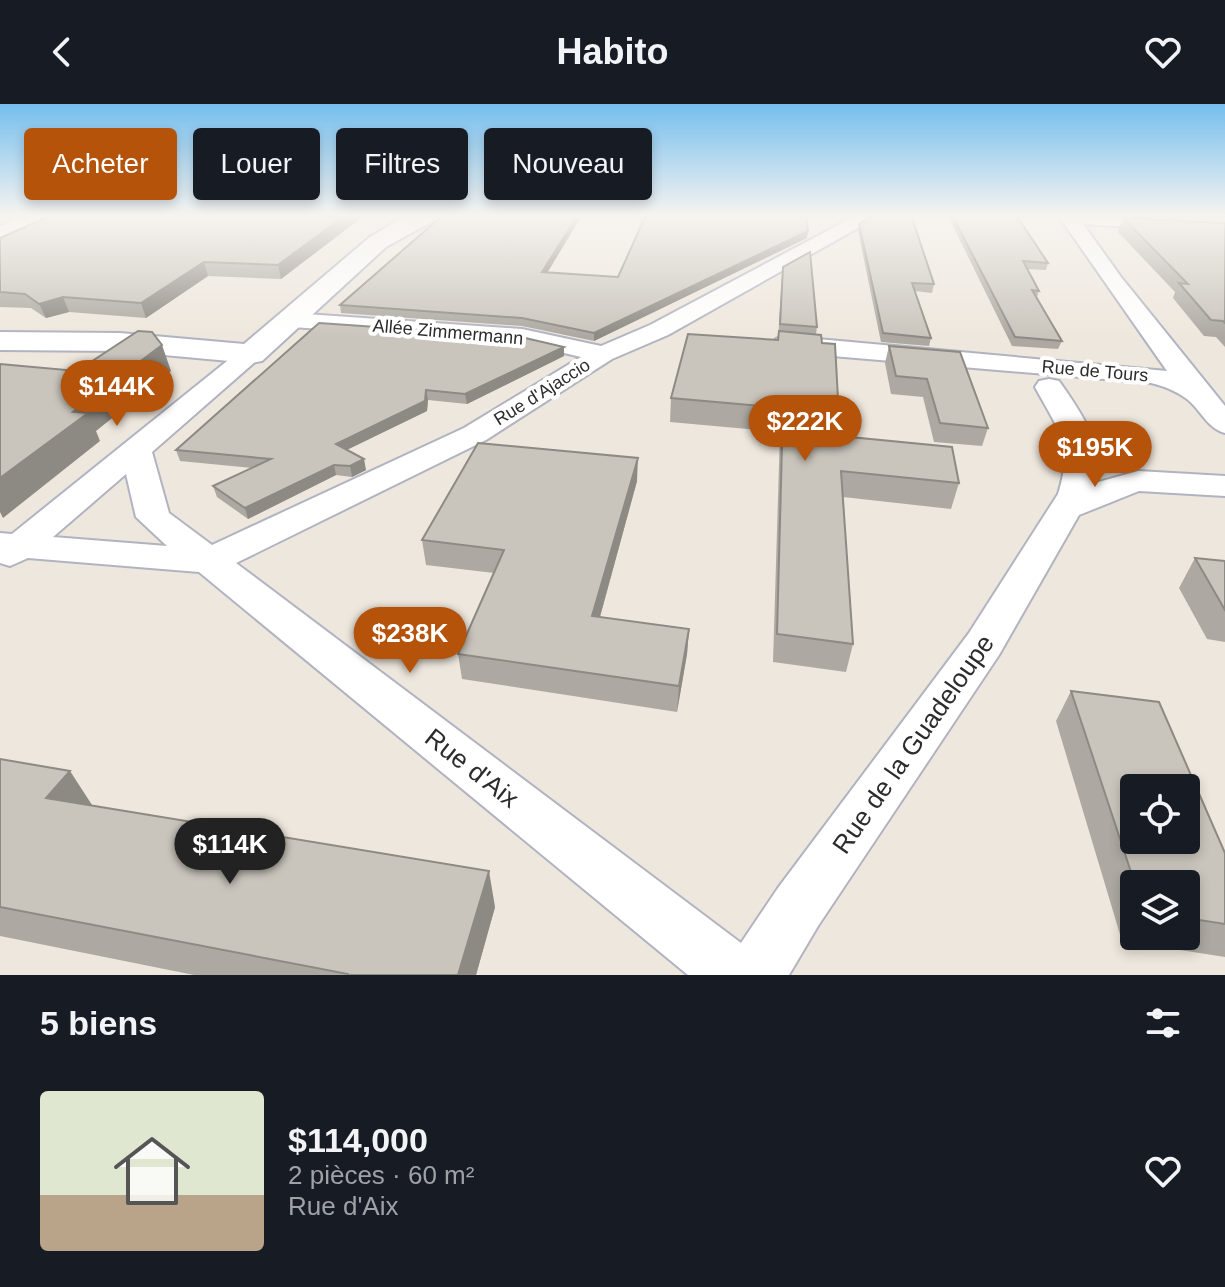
<!DOCTYPE html>
<html lang="fr">
<head>
<meta charset="utf-8">
<style>
	:root { --surface:#171b24; --page:#20242c; --text:#f1f3f6; --muted:#9ea1a6; --accent:#b45309 }
	body { margin:0; font-family:Helvetica,sans-serif; background:var(--page); color:var(--text); height:100vh; display:flex; flex-direction:column; font-size:30px; white-space:nowrap }
	* { box-sizing:border-box; margin:0 }
	p { font-size:26px; color:var(--muted) }
	.icon { flex:none; width:44px; height:44px; fill:none; stroke:currentColor; stroke-width:2; stroke-linecap:round; stroke-linejoin:round }
	.map { position:relative; height:871px; overflow:hidden }
	.drawer { display:flex; flex-direction:column; background:var(--surface); flex:1 }
	.drawer>* { flex:none }
	.guide { position:absolute; left:24px; top:24px; width:800px; height:72px; display:flex; gap:16px }
	.tools { position:absolute; left:1120px; top:670px; display:grid; gap:16px }
	.tools a { display:grid; place-items:center; width:80px; height:80px; border-radius:8px; background:var(--surface); box-shadow:0 4px 12px #0003; font-size:40px }
	.price { position:absolute; translate:-50% -68px; padding:0 18px; border-radius:28px; background:var(--accent); color:#fff; font-size:26px; line-height:52px; filter:drop-shadow(0 2px 4px #0008) }
	.price::after { content:''; position:absolute; left:50%; top:48px; width:24px; height:18px; margin-left:-12px; background:inherit; clip-path:polygon(0 0,100% 0,50% 100%) }
	.price.selected { background:#222; color:#fff }
	ul { padding:0; list-style:none }
	li { display:flex; align-items:center; gap:24px; height:200px; padding:0 40px }
	li span { display:grid; place-items:center; flex:none; width:224px; height:160px; border-radius:8px; color:#555 }
	li>.icon { margin-inline-start:auto }
	span .icon { width:96px; height:96px; fill:#fffc; stroke-width:1 }
	li b { font-size:34px }
	h2 { display:flex; justify-content:space-between; align-items:center; height:96px; padding:0 40px; font-size:34px }
	.tag { padding:0 28px; border-radius:8px; background:var(--surface); box-shadow:0 4px 12px #0003; font-size:28px; line-height:72px }
	.tag.selected { background:var(--accent); color:#fff }
	header { display:flex; justify-content:space-between; align-items:center; height:104px; padding:0 40px; background:var(--surface); font-size:36px; font-weight:600 }
	.map>svg:first-child { display:block }
	.lines { fill:none; stroke-linecap:round; stroke-linejoin:round }
	.minor-casing { stroke:#b1b3c0; stroke-width:4 }
	.tertiary-casing { stroke:#b1b3c0; stroke-width:4 }
	.minor { fill:#fff; fill-rule:evenodd }
	.tertiary { fill:#fff; fill-rule:evenodd }
	.wall { fill:#ada9a2; fill-rule:evenodd }
	.shaded-wall { fill:#8d8a84 }
	.building { fill:#c9c5bc; stroke:#8d8a84; stroke-width:2; fill-rule:evenodd }
	.labels { text-anchor:middle; stroke-width:8; stroke-linejoin:round; paint-order:stroke }
	.far-street-label { font-size:18px; fill:#2c2c2c; stroke:#fff }
	.near-street-label { font-size:26px; fill:#2c2c2c; stroke:#fff }
</style>
</head>
<body>
<header><svg class="icon" aria-label="back" viewBox="0 0 24 24"><path d="M15 5l-7 7 7 7"/></svg>Habito<svg class="icon" aria-label="heart" viewBox="0 0 24 24"><path d="M12 20l-8-8c-3-5 5-10 8-4 3-6 11-1 8 4z"/></svg></header>
<div class="map">
<svg width="1225" height="871" viewBox="0 0 1225 871">
	<rect width="100%" height="100%" fill="#eee7dd"/>
	<g class="lines">
		<g class="minor-casing">
			<g id="minor">
				<polygon points="23,111 48,111 0,135 0,122"/>
				<path d="M857,111H881L668,231L612,255L486,336L236,459L741,839L778,784L969,529L1058,390C1074,341 1057,324 1035,283L1039,277L1049,275L1059,277C1080,307 1105,341 1095,379L1138,367L1225,372V392L1139,387L1079,411L999,551L818,822L789,871H688L199,468L28,454L10,462L0,459V429L12,430L242,245H260L264,250L152,348L169,409L212,441L464,324L581,253L522,239L292,223L284,221L280,216L284,211L292,209L522,225L601,242L650,221ZM126,370L136,413L167,442L53,433Z"/>
				<path d="M1058,111L1225,117V129L1083,120L1121,173L1225,302V329C1207,324 1201,306 1187,295C1176,287 1164,282 1151,279L785,248L776,245L772,240L776,235L785,232L1167,267Z"/>
			</g>
		</g>
		<g class="tertiary-casing">
			<polygon id="tertiary" points="408,111 444,111 386,143 262,257 251,259 120,247 0,246 0,228 120,229 244,240 370,133"/>
		</g>
		<use href="#minor" class="minor"/>
		<use href="#tertiary" class="tertiary"/>
	</g>
	<g class="wall">
		<polygon points="365,111 281,175 208,172 146,214 69,208 46,214 31,204 0,203 0,134"/>
		<polygon points="443,111 582,111 547,168 618,173 807,134 594,237 522,222 341,209 340,201"/>
		<polygon points="951,111 1016,111 1048,159 1046,166 1027,165 1039,187 1037,193 1062,237 1058,245 1012,242 950,116"/>
		<polygon points="1155,111 1221,111 1220,114"/>
		<polygon points="1123,114 1225,119 1225,243 1216,233 1204,232 1173,194 1175,188 1118,128"/>
		<polygon points="859,120 934,180 932,189 915,187 931,234 929,242 881,238 858,127"/>
		<polygon points="782,171 817,223 816,230 822,239 840,332 959,379 951,405 843,393 853,540 846,568 773,558 780,328 670,318 671,294 778,236"/>
		<polygon points="889,242 988,324 982,342 934,338 923,293 891,290 885,259"/>
		<polygon points="564,243 564,252 467,300 428,296 427,307 347,346 366,366 352,373 336,371 248,415 217,393 213,382 252,364 180,357 176,346"/>
		<polygon points="637,377 600,513 689,525 687,550 677,608 462,575 458,550 494,469 426,461 422,436"/>
		<polygon points="1195,454 1225,457 1225,538 1207,535 1179,484"/>
		<path d="M1071,587L1225,749V853L1122,837L1056,617ZM1134,780H1186V832H1134Z"/>
		<polygon points="0,655 93,702 495,803 476,871 194,871 0,832"/>
	</g>
	<g class="shaded-wall">
		<polygon points="346,111 365,111 281,175 278,161"/>
		<polygon points="578,111 582,111 543,176 542,168"/>
		<polygon points="808,127 807,134 594,237 594,229"/>
		<polygon points="204,158 208,172 146,214 141,199"/>
		<polygon points="63,193 69,208 46,214 39,200"/>
		<polygon points="162,241 171,267 96,327 100,337 3,414 0,408 0,374 73,308"/>
		<polygon points="564,243 564,252 467,300 465,290"/>
		<polygon points="426,286 428,296 427,307 338,350 336,340"/>
		<polygon points="638,354 637,377 593,538 592,512"/>
		<polygon points="364,355 366,366 352,373 350,362"/>
		<polygon points="334,361 336,371 248,415 245,404"/>
		<polygon points="689,525 687,550 677,608 679,582"/>
		<polygon points="70,667 94,704 46,694"/>
		<polygon points="489,767 495,803 476,871 458,871"/>
	</g>
	<g class="building">
		<polygon points="52,111 346,111 278,161 204,158 141,199 63,193 39,200 25,190 0,188 0,134"/>
		<polygon points="443,111 578,111 542,168 618,173 646,111 806,111 808,127 594,229 522,214 340,201"/>
		<polygon points="875,111 911,111 934,180 912,179 931,234 883,229 859,120"/>
		<polygon points="952,111 1016,111 1048,159 1023,157 1039,187 1032,186 1062,237 1015,233"/>
		<polygon points="1123,114 1225,119 1225,219 1223,217 1211,216 1179,179 1188,180"/>
		<polygon points="810,148 817,223 780,220 783,163"/>
		<polygon points="319,219 521,233 564,243 465,290 426,286 425,297 336,340 364,355 350,362 334,361 245,404 213,382 271,355 176,346"/>
		<polygon points="138,227 152,228 162,241 73,308 88,309 0,374 0,260 77,267"/>
		<polygon points="779,227 821,231 822,239 835,240 840,332 952,343 959,379 841,367 853,540 777,530 783,304 671,294 688,230 778,236"/>
		<polygon points="889,242 960,248 988,324 940,319 927,275 896,272"/>
		<polygon points="478,339 638,354 592,512 689,525 679,582 458,550 504,446 422,436"/>
		<polygon points="1195,454 1225,457 1225,506"/>
		<path d="M1071,587L1159,598L1225,749V820L1186,814V780H1135ZM1134,684H1186V736H1134Z"/>
		<polygon points="0,655 70,667 46,694 489,767 458,871 348,871 348,870 0,803"/>
	</g>
	<linearGradient id="sky" x2="0" y2="1"><stop stop-color="#75beee"/><stop offset="0.48" stop-color="#f7f4f0"/><stop offset="1" stop-color="#f7f4f0" stop-opacity="0"/></linearGradient>
	<rect width="1225" height="233" fill="url(#sky)"/>
	<g class="labels">
		<g class="far-street-label">
			<text transform="translate(448 228) rotate(5)" y="6">Allée Zimmermann</text>
			<text transform="translate(1095 267) rotate(5)" y="6">Rue de Tours</text>
			<text transform="translate(542 288) rotate(-32)" y="6">Rue d'Ajaccio</text>
		</g>
		<g class="near-street-label">
			<text transform="translate(913 640) rotate(-55)" y="9">Rue de la Guadeloupe</text>
			<text transform="translate(472 664) rotate(38)" y="9">Rue d'Aix</text>
		</g>
	</g>
</svg>
<div class="tools">
<a><svg class="icon" aria-label="locate" viewBox="0 0 24 24"><circle cx="12" cy="12" r="6"/><path d="M12 2v4M12 18v4M2 12h4M18 12h4"/></svg></a>
<a><svg class="icon" aria-label="layers" viewBox="0 0 24 24"><path d="M12 4l9 5-9 5-9-5zM3 14l9 5 9-5"/></svg></a>
</div>
<b class="price" style="left:117px;top:324px">$144K</b>
<b class="price" style="left:805px;top:359px">$222K</b>
<b class="price" style="left:1095px;top:385px">$195K</b>
<b class="price" style="left:410px;top:571px">$238K</b>
<b class="price selected" style="left:230px;top:782px">$114K</b>
<div class="guide">
<a class="tag selected">Acheter</a>
<a class="tag">Louer</a>
<a class="tag">Filtres</a>
<a class="tag">Nouveau</a>
</div>
</div>
<section class="drawer">
<h2>5 biens<svg class="icon" aria-label="filters" viewBox="0 0 24 24"><path d="M4 7h16M4 17h16"/><circle cx="9" cy="7" r="2"/><circle cx="15" cy="17" r="2"/></svg></h2>
<ul>
<li><span style="background:linear-gradient(#dfe7d0 65%,#b9a48a 0)"><svg class="icon" aria-label="home" viewBox="0 0 24 24"><path d="M3 11l9-7 9 7M6 9v11h12V9"/></svg></span><div><b>$114,000</b><p>2 pièces · 60 m²</p><p>Rue d'Aix</p></div><svg class="icon" aria-label="heart" viewBox="0 0 24 24"><path d="M12 20l-8-8c-3-5 5-10 8-4 3-6 11-1 8 4z"/></svg></li>
</ul>
</section>
</body>
</html>
